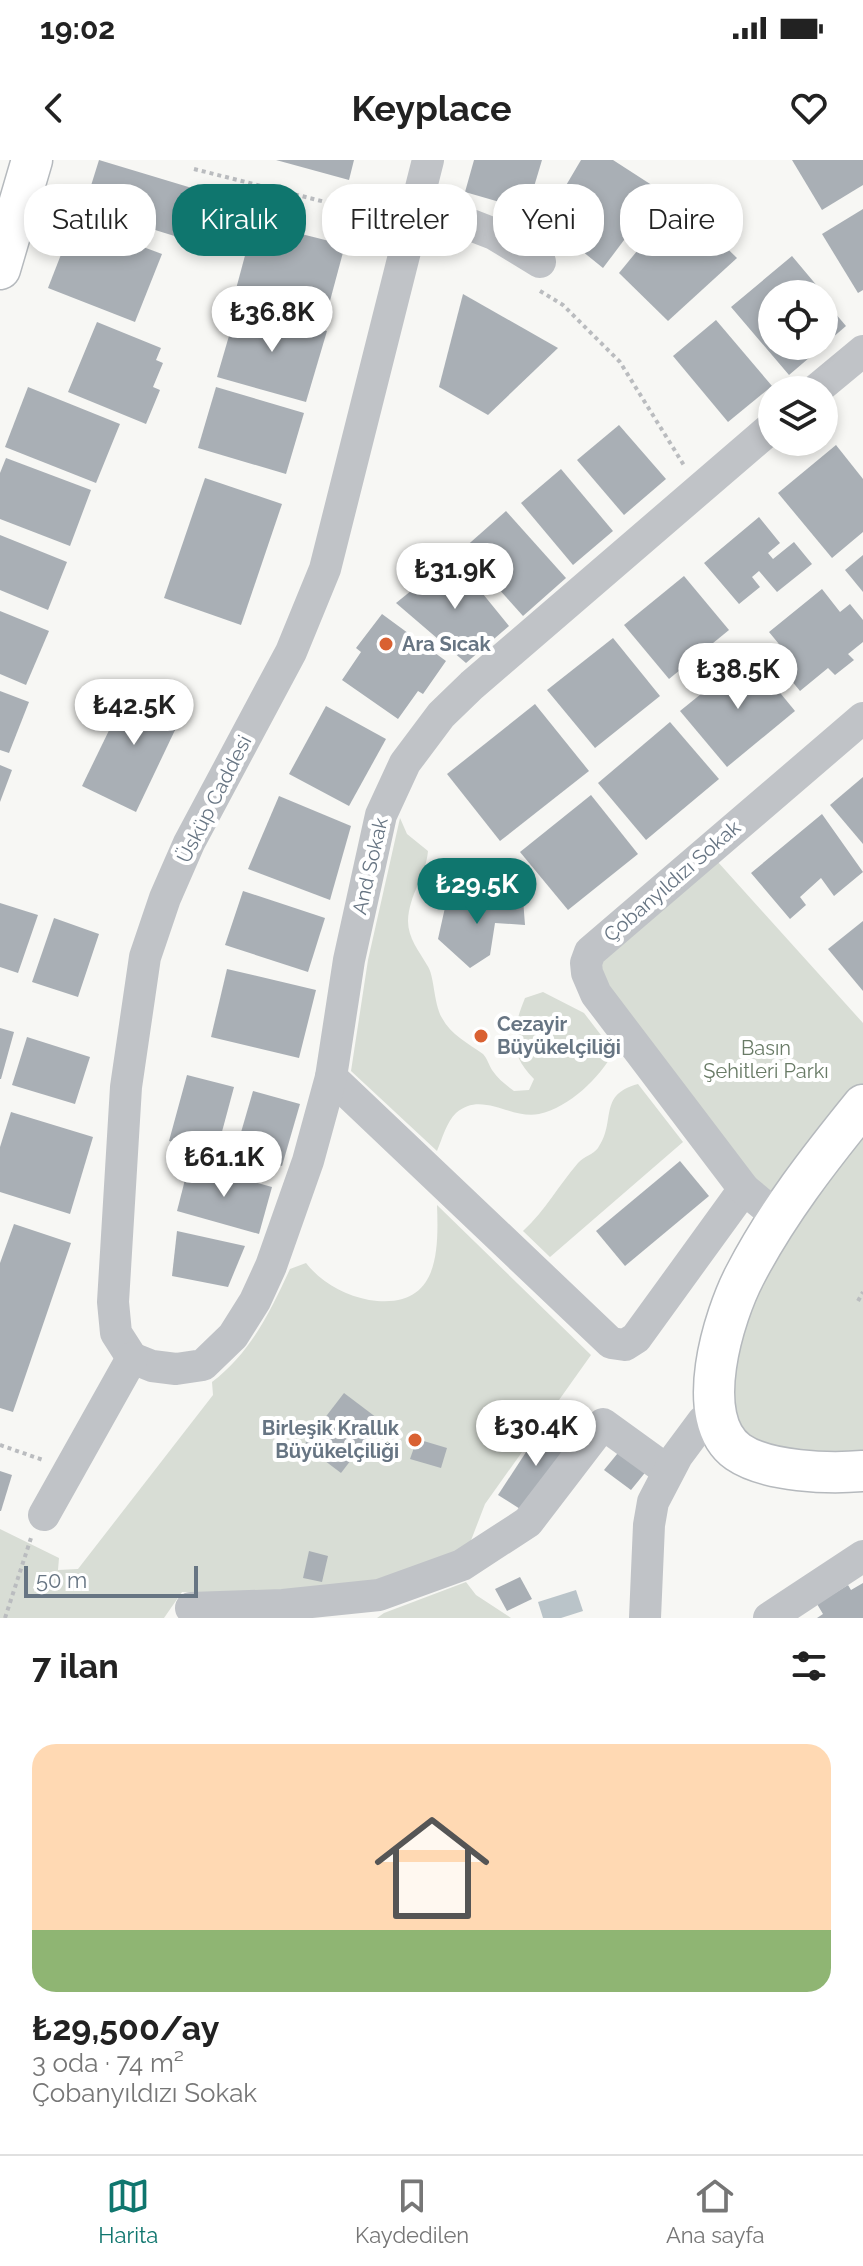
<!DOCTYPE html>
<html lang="tr">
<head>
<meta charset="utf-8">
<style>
	:root { --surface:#fff; --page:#f6f6f6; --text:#222; --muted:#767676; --line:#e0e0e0; --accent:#0f766e }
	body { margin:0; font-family:Raleway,sans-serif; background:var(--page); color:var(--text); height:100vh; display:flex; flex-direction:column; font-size:30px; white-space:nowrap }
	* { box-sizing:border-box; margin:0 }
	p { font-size:26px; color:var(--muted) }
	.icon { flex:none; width:44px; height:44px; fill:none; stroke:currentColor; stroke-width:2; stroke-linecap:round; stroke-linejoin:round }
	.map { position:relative; height:1458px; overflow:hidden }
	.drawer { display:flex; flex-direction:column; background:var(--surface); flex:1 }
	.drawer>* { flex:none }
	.banner { position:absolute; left:24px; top:24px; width:816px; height:72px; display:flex; gap:16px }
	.tools { position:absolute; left:758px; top:120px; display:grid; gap:16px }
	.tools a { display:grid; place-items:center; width:80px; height:80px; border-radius:50%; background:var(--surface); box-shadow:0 4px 12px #0003; font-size:40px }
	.scale { position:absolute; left:24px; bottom:20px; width:174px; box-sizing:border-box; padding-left:8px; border:4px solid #677583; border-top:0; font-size:22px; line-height:28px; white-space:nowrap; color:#677583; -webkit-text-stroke:6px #fff; paint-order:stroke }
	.price { position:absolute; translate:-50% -68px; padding:0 18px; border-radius:28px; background:#fff; color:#222; font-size:26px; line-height:52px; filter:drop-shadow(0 2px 4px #0008) }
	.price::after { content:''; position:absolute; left:50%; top:48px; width:24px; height:18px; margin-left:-12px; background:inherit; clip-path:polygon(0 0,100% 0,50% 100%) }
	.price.selected { background:var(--accent); color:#fff }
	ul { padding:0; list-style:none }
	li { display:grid; align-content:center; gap:16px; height:424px; padding:0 32px }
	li+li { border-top:2px solid var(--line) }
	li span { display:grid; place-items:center; height:248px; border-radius:24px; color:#555 }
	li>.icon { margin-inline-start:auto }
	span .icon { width:144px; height:144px; fill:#fffc; stroke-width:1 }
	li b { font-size:34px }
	h2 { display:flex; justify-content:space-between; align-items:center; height:96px; padding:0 32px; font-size:34px }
	.chip { padding:0 28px; border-radius:32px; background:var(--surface); box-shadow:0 4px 12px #0003; font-size:28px; line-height:72px }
	.chip.selected { background:var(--accent); color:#fff }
	.status { display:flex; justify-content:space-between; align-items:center; height:56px; padding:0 40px; background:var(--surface); direction:ltr }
	.status svg { height:22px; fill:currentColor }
	header { display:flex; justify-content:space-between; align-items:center; height:104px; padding:0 32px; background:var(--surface); font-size:36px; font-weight:700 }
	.menu { display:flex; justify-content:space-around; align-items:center; height:112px; border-top:2px solid var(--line); background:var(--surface); font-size:22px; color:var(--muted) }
	.menu a { display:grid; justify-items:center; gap:4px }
	.menu .selected { color:var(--accent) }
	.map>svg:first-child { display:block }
	.green { fill:#d8ddd5 }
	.water { fill:#bac4c9 }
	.building { fill:#a9afb5 }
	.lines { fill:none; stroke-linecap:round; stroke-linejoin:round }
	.major-casing { stroke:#b5b9bd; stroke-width:43 }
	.path { stroke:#babcbf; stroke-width:4; stroke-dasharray:4 4; stroke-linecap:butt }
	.minor { stroke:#c0c3c7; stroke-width:32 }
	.major { stroke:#fff; stroke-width:40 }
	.poi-dot { fill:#d96132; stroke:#fff; stroke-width:3 }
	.labels { text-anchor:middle; stroke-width:8; stroke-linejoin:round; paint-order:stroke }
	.poi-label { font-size:20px; font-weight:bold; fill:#677583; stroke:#fff; text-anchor:start }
	.street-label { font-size:20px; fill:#677583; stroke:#fff }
	.park-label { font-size:20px; fill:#697b66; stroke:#fff }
</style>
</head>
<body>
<div class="status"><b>19:02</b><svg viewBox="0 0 49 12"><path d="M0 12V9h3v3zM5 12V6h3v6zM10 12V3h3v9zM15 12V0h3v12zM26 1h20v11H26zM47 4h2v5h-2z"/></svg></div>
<header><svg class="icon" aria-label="back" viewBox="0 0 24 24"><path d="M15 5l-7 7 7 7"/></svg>Keyplace<svg class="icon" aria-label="heart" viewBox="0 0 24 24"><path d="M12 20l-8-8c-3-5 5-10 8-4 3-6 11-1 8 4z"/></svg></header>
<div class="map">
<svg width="863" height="1458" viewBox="0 0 863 1458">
	<rect width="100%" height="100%" fill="#f7f7f4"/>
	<g class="green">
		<path d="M400,658L407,674L428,691C426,716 409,734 408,761C408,778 419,791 427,805C435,816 433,842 442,858C451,875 468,883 483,894C487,898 489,905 492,910C498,919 506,925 514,931L529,930L534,919C507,892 512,871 525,838L543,832L584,853L614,892C599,918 570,947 539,954C511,960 482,930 456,953C447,961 442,979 437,991L351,911L368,800Z"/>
		<polygon points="708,691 863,863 863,1311 784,1307 715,1254 779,1058 596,834 590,792"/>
		<path d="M638,924L683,982L550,1097L523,1071C546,1050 558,1026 578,1003C584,996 593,995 598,988C617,961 597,935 638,924Z"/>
		<path d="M437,1045L591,1195L485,1344L470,1383L456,1399L376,1425L281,1436L182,1432L164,1458H0V1369L59,1398L58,1410L78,1409L213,1235L212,1222C251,1192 270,1152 290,1109L306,1103C322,1123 344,1135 369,1140C437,1150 439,1097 437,1045Z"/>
		<polygon points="466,1422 476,1435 511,1458 377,1458 384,1453"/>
	</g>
	<polygon class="water" points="576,1430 583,1451 561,1458 543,1458 538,1442"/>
	<g class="building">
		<polygon points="99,0 225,38 210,87 84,48"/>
		<polygon points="276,0 354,0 349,20"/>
		<polygon points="474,0 542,0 527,50 465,32"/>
		<polygon points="581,0 613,0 661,31 603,108 545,61"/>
		<polygon points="792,0 863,0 863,25 822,50"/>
		<polygon points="678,41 737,98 668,161 619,113"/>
		<polygon points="863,49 863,130 858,133 822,74"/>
		<polygon points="74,61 162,94 135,162 48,128"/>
		<polygon points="254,62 345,85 327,152 236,129"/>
		<polygon points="792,96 818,127 815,129 819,134 772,134 772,186 823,186 789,215 731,147"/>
		<polygon points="463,134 558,188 488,255 439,227"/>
		<polygon points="824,140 846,166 824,185"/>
		<polygon points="238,145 327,171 306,242 217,217"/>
		<polygon points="716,160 772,226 728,262 673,196"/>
		<polygon points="97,162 161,188 156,200 163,203 153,227 160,230 146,264 68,232"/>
		<polygon points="28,227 120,264 96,323 5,287"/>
		<polygon points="216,227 304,253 286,314 198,288"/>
		<polygon points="619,265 666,319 624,355 577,300"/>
		<polygon points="836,285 863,319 863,372 832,398 778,333"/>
		<polygon points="6,298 91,330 70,386 0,359 0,313"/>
		<polygon points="561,309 613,371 573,405 521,343"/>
		<polygon points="205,318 282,344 241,465 164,438"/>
		<polygon points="506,351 566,418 523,456 463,389"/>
		<polygon points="759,357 780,383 768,393 773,399 794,382 812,404 777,432 759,411 752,417 760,427 739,444 704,403"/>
		<polygon points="0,375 67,402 48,450 0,430"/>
		<polygon points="863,395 863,432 845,410"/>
		<polygon points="453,397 509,466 466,503 396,443"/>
		<polygon points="684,416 729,470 669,519 624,465"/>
		<polygon points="822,429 840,452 850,444 863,460 863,482 848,494 854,500 835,515 828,508 800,531 777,503 788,495 769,472"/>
		<polygon points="0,451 49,471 26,525 0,514"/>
		<polygon points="382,454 446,501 423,534 418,531 398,559 342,520 361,492 356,488"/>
		<polygon points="613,478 660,536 595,588 547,530"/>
		<polygon points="749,495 795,551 727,607 680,551"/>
		<polygon points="133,521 186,547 136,652 82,626"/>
		<polygon points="0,531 29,542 9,593 0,590"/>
		<polygon points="535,544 589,611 500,681 447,614"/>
		<polygon points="326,546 386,579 349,646 289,614"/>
		<polygon points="670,562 719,619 646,680 598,623"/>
		<polygon points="0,605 12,610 0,642"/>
		<polygon points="863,617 863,684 830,645"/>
		<polygon points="591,635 638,694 568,750 520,692"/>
		<polygon points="279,636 351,666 330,740 248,709"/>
		<polygon points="822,654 863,712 834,736 821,718 800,737 806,745 790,759 751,713"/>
		<polygon points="243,731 325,758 308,812 225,785"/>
		<polygon points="523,739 525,765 495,763 490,795 470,808 438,779 446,743"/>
		<polygon points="0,743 38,755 18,813 0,807"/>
		<polygon points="54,758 99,774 78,837 32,822"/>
		<polygon points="863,761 863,831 828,789"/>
		<polygon points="227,809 316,830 299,898 211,877"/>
		<polygon points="0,868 14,872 1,919 0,919"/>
		<polygon points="27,877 90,897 75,944 12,925"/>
		<polygon points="187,915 234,927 216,994 169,981"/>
		<polygon points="253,931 300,944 282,1006 235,993"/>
		<polygon points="11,952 93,977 70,1054 0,1032 0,987"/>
		<polygon points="680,1001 709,1036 625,1106 596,1071"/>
		<polygon points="189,1004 272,1027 259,1074 177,1051"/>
		<polygon points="14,1064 71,1083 13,1252 0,1248 0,1103"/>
		<polygon points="177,1071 245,1086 228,1127 172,1116"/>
		<polygon points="344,1233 381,1261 341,1313 304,1285"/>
		<polygon points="545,1263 575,1282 528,1354 498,1335"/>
		<polygon points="417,1279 447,1288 441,1308 410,1299"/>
		<polygon points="622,1288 648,1309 631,1330 604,1310"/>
		<polygon points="0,1311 12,1315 1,1351 0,1351"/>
		<polygon points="309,1391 328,1396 322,1422 303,1418"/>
		<polygon points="520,1417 532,1439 507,1451 495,1429"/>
		<polygon points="863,1423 863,1458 817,1458 823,1454 817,1444 848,1425 851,1430"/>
	</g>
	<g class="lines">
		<g class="major-casing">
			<g id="major">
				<polyline points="0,109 32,0"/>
				<path d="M863,945C820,998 777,1053 745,1115C724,1155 691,1259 738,1292C767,1312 829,1314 863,1311"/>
			</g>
		</g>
		<g class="path">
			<polyline points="194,9 385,57"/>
			<polyline points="540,131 563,145 620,202 685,307"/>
			<polyline points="858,1141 863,1132"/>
			<polyline points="0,1285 43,1300"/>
			<polyline points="5,1458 31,1378"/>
		</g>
		<g class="minor">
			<polyline points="417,44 494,74 540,102"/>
			<polyline points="816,230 863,191"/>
			<polyline points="331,917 611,1183 625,1185 636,1178 744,1029"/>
			<polyline points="779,1058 744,1029 596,834 587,813 586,803 590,792 863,558"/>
			<polyline points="132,1198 116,1173 113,1142 126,927 145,797 165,738 189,683 291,492 325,409 428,0"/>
			<polyline points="132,1198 152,1206 176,1209 203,1205 233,1176 255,1141 271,1106 308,1001 331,917 349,800 381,655 405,603 441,555 472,525 772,267"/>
			<polyline points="44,1355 132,1198"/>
			<polyline points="191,1448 283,1445 379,1435 462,1405 528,1362 603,1264 668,1311"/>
			<polyline points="645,1458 649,1365 653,1342 677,1296 703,1261 715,1254"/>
			<polyline points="769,1458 863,1396"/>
		</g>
		<use href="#major" class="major"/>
	</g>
	<g class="poi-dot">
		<circle cx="386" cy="484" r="8"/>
		<circle cx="481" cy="876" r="8"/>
		<circle cx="415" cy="1280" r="8"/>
	</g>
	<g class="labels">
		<g class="poi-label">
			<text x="402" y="491">Ara Sıcak</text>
			<text x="497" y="871">Cezayir<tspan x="497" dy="23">Büyükelçiliği</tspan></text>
			<text x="399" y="1275" text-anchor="end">Birleşik Krallık<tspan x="399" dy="23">Büyükelçiliği</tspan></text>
		</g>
		<g class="street-label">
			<text transform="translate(214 639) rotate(-63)" y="7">Üsküp Caddesi</text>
			<text transform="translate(370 706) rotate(-77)" y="7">And Sokak</text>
			<text transform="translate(672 721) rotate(-41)" y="7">Çobanyıldızı Sokak</text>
		</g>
		<g class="park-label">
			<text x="766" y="895">Basın<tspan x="766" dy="23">Şehitleri Parkı</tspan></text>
		</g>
	</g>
</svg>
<div class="tools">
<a><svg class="icon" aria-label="locate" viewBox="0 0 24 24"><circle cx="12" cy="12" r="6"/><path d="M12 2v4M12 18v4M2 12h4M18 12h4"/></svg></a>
<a><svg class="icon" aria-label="layers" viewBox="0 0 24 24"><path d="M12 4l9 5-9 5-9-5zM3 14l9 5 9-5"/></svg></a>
</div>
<div class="scale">50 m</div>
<b class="price" style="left:272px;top:194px">₺36.8K</b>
<b class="price" style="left:455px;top:451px">₺31.9K</b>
<b class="price" style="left:738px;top:551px">₺38.5K</b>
<b class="price" style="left:134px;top:587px">₺42.5K</b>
<b class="price selected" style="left:477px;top:766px">₺29.5K</b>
<b class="price" style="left:224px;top:1039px">₺61.1K</b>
<b class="price" style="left:536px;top:1308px">₺30.4K</b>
<div class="banner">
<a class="chip">Satılık</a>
<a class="chip selected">Kiralık</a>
<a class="chip">Filtreler</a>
<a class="chip">Yeni</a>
<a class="chip">Daire</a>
</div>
</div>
<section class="drawer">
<h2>7 ilan<svg class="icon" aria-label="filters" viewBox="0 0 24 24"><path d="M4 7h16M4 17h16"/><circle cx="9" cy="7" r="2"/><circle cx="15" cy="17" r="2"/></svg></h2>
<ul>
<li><span style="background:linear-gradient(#ffd9b3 75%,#8fb573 0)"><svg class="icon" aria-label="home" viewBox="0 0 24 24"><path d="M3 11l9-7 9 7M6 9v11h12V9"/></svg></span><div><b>₺29,500/ay</b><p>3 oda · 74 m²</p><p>Çobanyıldızı Sokak</p></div></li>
</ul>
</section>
<nav class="menu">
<a class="selected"><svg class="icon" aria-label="map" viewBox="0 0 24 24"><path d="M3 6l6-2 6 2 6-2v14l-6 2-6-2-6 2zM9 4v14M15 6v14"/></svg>Harita</a>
<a><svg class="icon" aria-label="saved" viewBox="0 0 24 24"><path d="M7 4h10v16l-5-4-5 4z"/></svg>Kaydedilen</a>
<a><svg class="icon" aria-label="home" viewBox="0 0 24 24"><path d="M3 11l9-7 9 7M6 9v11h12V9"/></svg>Ana sayfa</a>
</nav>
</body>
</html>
